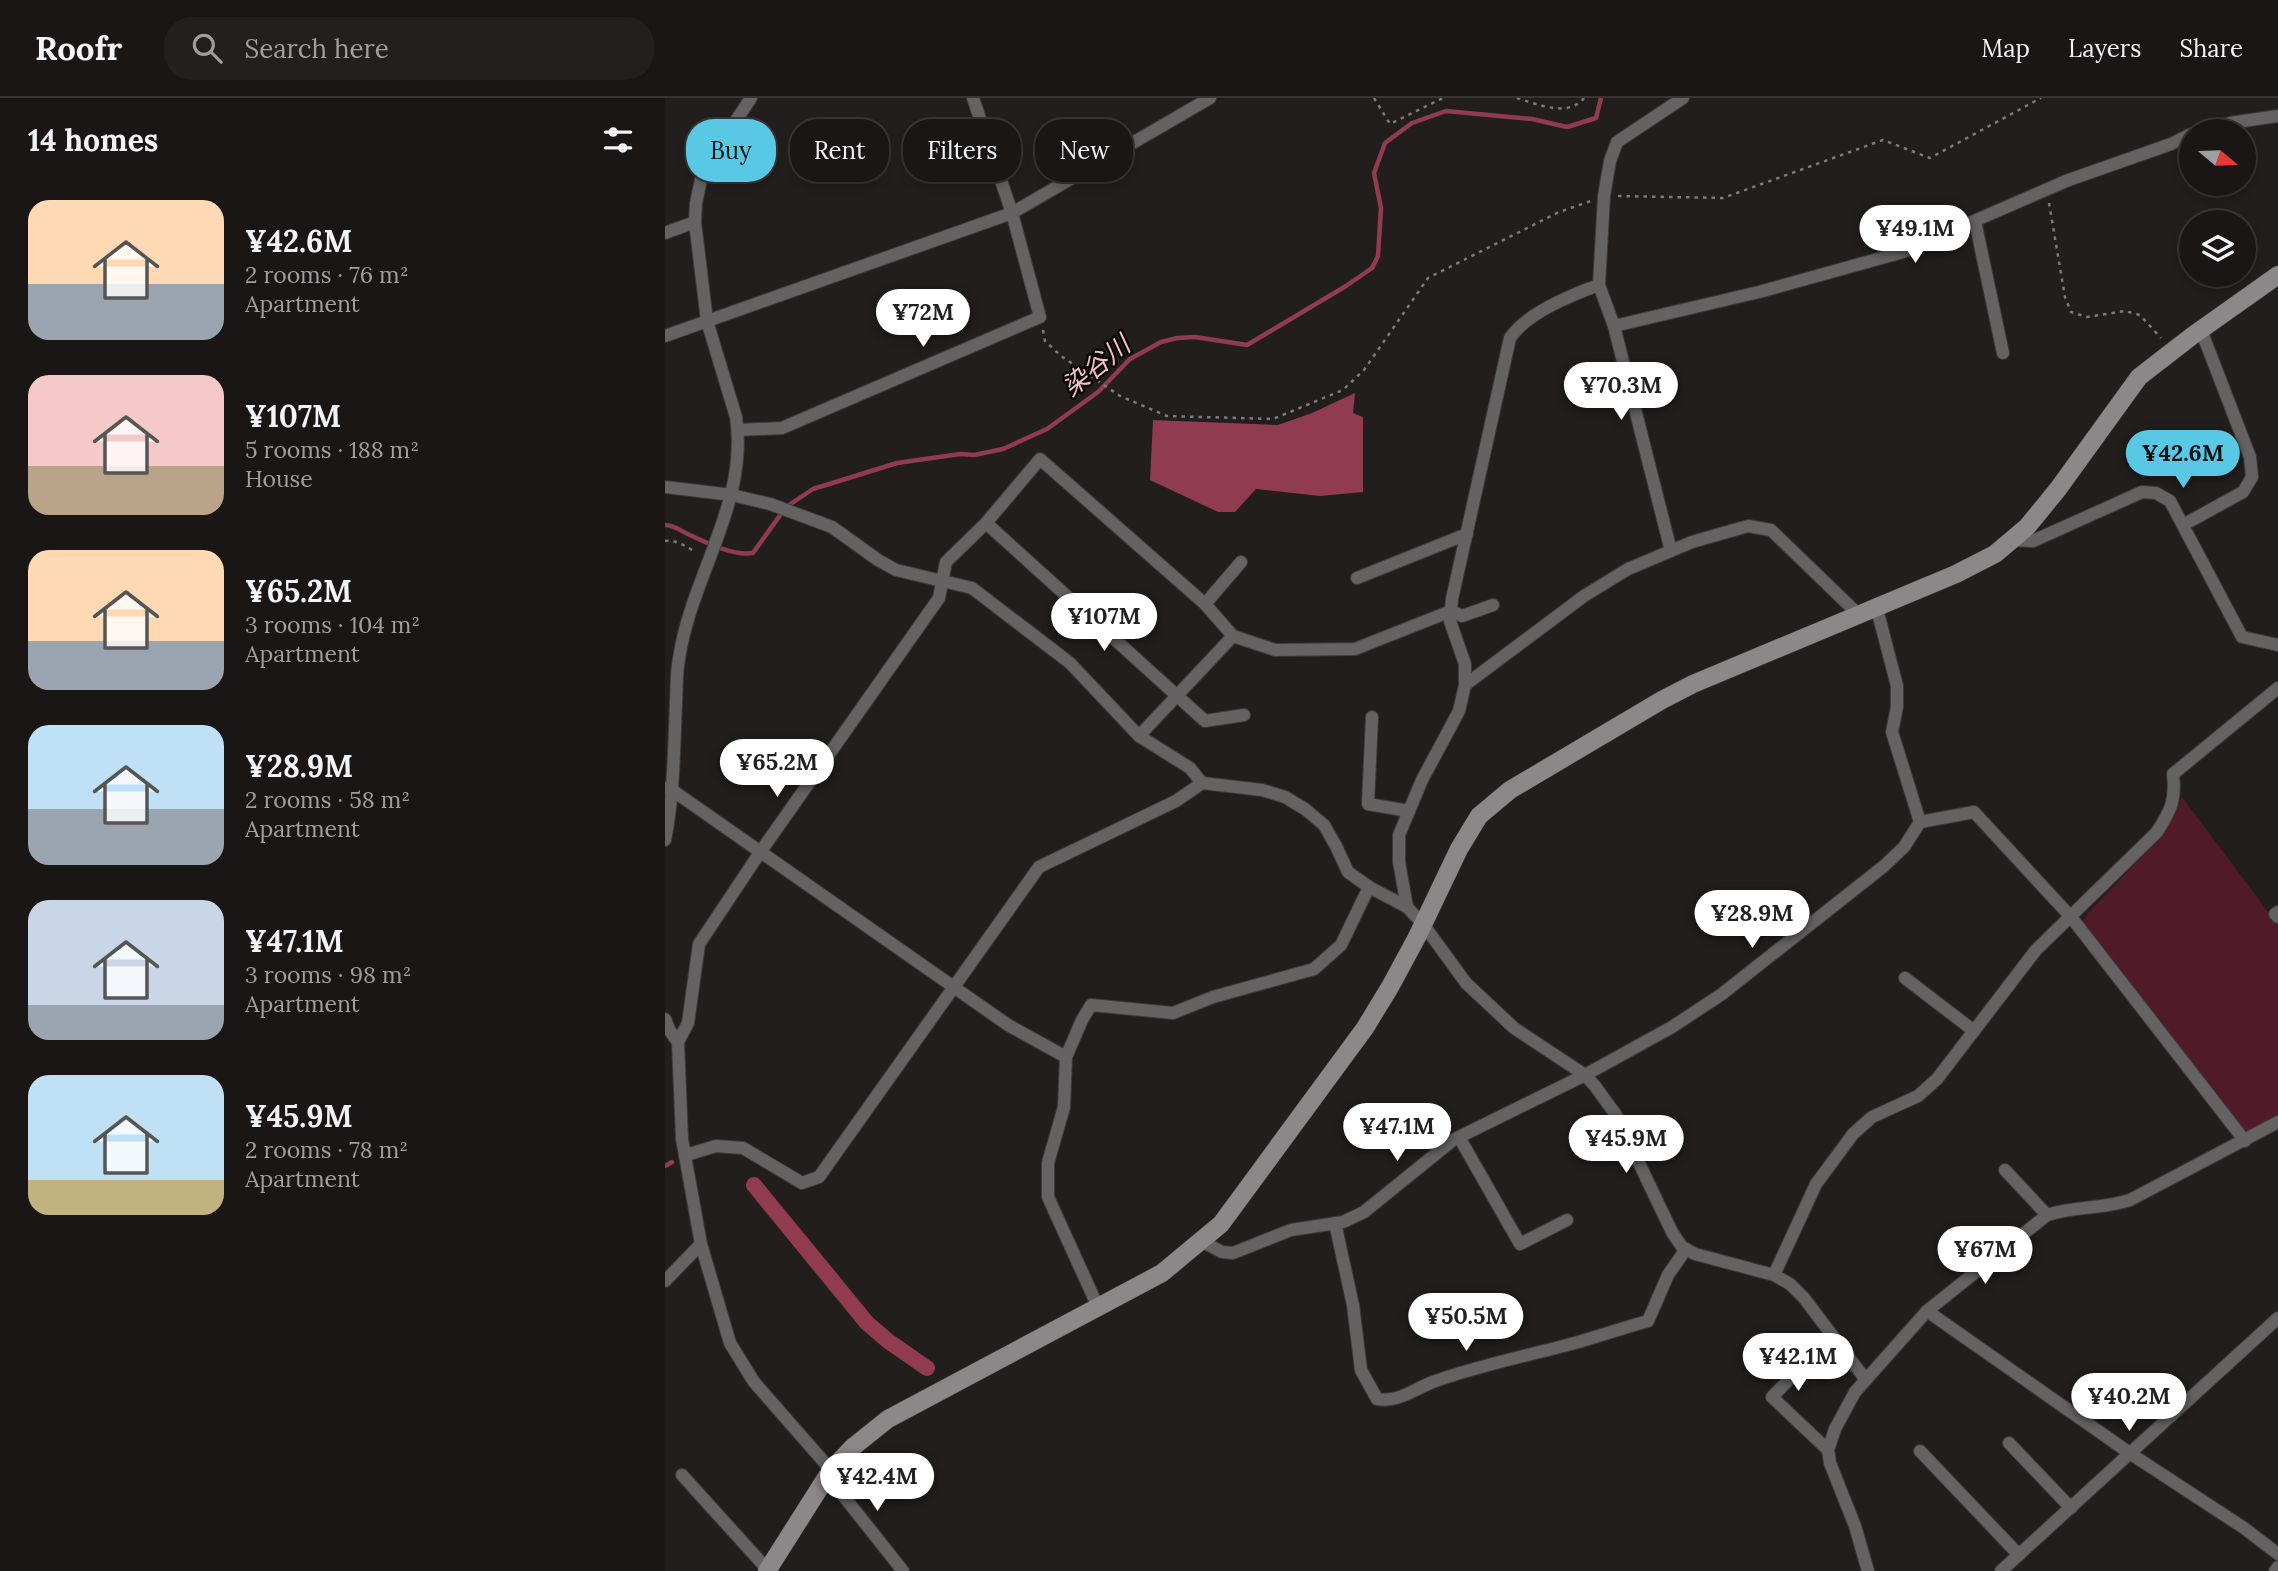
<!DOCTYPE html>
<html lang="en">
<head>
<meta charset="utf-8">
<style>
	:root { --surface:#1a1616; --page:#231f1f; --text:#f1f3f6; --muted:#9f9fa1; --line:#383535; --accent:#59c8e5 }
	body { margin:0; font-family:Lora,"Noto Sans JP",serif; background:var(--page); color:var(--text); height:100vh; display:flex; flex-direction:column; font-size:26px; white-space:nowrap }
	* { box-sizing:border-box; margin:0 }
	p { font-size:23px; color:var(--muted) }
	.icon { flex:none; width:38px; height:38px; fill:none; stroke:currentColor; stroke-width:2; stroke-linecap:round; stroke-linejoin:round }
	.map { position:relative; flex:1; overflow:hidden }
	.side { display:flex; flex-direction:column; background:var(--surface); width:665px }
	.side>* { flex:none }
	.guide { position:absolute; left:21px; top:21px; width:665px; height:63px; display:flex; gap:14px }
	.needle { width:46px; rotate:109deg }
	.controls { position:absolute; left:1514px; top:21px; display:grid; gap:14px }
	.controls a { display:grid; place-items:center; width:77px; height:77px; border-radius:50%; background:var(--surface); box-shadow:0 4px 10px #0003,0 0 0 2px var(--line); font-size:35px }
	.price { position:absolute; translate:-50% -60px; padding:0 16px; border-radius:24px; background:#fff; color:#222; font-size:23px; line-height:46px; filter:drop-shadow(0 2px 4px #0008) }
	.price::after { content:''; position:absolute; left:50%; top:42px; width:21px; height:16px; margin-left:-10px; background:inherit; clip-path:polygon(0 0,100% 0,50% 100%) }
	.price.active { background:var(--accent); color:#111 }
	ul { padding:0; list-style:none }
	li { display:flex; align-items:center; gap:21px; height:175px; padding:0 28px }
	li span { display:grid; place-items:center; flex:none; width:196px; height:140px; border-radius:21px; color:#555 }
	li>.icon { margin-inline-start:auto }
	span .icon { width:84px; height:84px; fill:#fffc; stroke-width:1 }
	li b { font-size:30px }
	h2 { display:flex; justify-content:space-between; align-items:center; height:84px; padding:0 28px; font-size:30px }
	.pill { padding:0 24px; border-radius:28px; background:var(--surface); box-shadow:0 4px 10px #0003,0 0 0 2px var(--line); font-size:24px; line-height:63px }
	.pill.active { background:var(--accent); color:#111 }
	header { display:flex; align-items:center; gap:42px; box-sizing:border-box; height:98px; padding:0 35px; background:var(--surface); border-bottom:2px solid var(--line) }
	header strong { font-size:33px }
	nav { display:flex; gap:38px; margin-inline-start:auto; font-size:24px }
	.search { width:490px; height:63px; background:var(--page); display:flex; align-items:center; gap:18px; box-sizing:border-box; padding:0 24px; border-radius:28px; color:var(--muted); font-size:26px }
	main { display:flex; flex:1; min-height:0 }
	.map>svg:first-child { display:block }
	.green { fill:#511a28 }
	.water { fill:#903b50 }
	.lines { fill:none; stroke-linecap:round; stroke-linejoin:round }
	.stream { stroke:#903b50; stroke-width:4.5 }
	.canal { stroke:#903b50; stroke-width:16 }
	.street-casing { stroke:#3e3a3a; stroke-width:14 }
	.secondary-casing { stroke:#3e3a3a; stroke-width:19 }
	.path { stroke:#7e7a7b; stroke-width:2.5; stroke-dasharray:3.5 5; stroke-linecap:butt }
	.street { stroke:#646262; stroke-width:12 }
	.secondary { stroke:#8c8889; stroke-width:18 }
	.labels { text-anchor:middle; stroke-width:5; stroke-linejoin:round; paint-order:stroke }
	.water-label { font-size:26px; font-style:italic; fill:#f4c1c9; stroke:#0a0809 }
</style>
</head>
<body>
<header>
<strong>Roofr</strong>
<div class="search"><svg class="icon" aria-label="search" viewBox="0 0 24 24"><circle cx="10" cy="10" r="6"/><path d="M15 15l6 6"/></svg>Search here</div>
<nav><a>Map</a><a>Layers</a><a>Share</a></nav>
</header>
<main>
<section class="side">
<h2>14 homes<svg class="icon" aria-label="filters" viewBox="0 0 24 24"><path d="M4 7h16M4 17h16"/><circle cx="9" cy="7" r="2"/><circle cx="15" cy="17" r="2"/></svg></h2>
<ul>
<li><span style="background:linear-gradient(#ffd9b3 60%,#9aa5b1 0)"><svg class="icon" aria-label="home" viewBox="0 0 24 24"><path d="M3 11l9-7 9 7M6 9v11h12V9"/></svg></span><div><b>¥42.6M</b><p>2 rooms · 76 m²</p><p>Apartment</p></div></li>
<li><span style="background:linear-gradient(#f6c9c9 65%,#b9a48a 0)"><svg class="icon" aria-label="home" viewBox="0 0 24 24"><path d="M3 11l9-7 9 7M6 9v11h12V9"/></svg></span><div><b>¥107M</b><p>5 rooms · 188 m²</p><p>House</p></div></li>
<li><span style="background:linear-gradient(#ffd9b3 65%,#9aa5b1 0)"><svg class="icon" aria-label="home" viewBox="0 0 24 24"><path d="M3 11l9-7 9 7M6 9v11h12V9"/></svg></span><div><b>¥65.2M</b><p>3 rooms · 104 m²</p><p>Apartment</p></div></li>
<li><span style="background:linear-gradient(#bfe0f5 60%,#9aa5b1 0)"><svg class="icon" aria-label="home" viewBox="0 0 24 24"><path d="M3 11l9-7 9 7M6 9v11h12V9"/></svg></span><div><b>¥28.9M</b><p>2 rooms · 58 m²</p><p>Apartment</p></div></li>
<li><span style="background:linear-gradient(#c9d6e8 75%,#9aa5b1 0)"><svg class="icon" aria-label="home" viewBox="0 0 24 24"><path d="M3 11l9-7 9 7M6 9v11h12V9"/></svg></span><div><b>¥47.1M</b><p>3 rooms · 98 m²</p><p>Apartment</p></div></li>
<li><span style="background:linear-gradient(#bfe0f5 75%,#c2b280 0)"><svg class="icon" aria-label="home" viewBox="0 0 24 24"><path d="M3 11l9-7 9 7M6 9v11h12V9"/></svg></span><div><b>¥45.9M</b><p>2 rooms · 78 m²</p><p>Apartment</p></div></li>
</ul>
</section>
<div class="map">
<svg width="1613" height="1473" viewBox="0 0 1613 1473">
	<rect width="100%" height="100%" fill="#221e1e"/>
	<polygon class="green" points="1517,699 1613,827 1613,1018 1589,1033 1580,1033 1418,825 1422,816 1495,740 1509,719"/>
	<polygon class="water" points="690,295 688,315 698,319 698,394 655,398 591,391 570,414 553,414 485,382 488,322 613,327 647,315"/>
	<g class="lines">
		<g class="stream">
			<path d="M0,427C10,427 17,434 27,438C44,446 69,458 88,455L121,409L148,391L232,365L295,356L309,357L338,351L382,331L433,294L465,261L496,244L512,240L530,239L582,247L681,188L707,170L713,158L716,110L709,75L720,45L747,25L781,13L867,21L902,29L931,20L936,0"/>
			<polyline points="0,1068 7,1064"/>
		</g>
		<polyline class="canal" points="89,1087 202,1225 223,1243 262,1270"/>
		<g class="street-casing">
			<g id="street">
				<polyline points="1532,33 1565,25 1613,18"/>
				<polyline points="1310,123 1338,255"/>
				<polyline points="0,135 30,124"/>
				<path d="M934,187C906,197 861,216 845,240L787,501L785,523L800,566V587L919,498L963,471L1027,444L1083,428L1106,432L1194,517"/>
				<polyline points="949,228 1094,194 1238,154 1401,83 1506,46 1526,36"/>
				<polyline points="0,238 347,115 545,0"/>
				<polyline points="73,332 117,330 375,219 347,115 308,0"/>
				<polyline points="0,389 67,397 105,406 167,429 213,462 231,472 307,490 405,565 474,638 525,670 537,685"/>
				<polyline points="321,425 540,623 579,617"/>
				<polyline points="1518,427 1578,394 1587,379 1585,359 1536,232"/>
				<polyline points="1346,442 1368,443 1477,394 1491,395 1505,403 1577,539 1613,547"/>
				<polyline points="1006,453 949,228 934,187 939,98 945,63 952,44 1018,0"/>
				<polyline points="692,480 802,436"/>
				<polyline points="540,506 576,464"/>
				<polyline points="1212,511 1232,588 1232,609 1227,634 1255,724 1309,714 1406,819 1580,1043"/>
				<polyline points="568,538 610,552 690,551 786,513 797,518 828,507"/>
				<polyline points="707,619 703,706 744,713"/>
				<polyline points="1,690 7,692 343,927 401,959"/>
				<path d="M0,742C9,697 9,650 11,604C12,590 11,575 14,561C26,478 84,405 71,319L42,223L30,124L31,105L38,72L86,0"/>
				<polyline points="742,809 734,764 734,737 757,682 794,613 800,587"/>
				<polyline points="1613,814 1610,816 1613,819"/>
				<polyline points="1240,880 1309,933"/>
				<polyline points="0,921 5,933 13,944 17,1041 36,1146 65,1245 89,1284 166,1372 173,1391 238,1473"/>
				<polyline points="13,944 23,925 34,846 96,753 274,500 281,464 321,425 375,361 540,506 568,538 474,638"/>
				<polyline points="794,1039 855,1146 902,1122"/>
				<polyline points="21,1057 51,1048 78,1050 137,1085 154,1079 374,769 511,703 537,685 597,692 620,699 640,711 659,727 671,748 683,774 704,789 742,809 758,826 801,885 849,930 920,977 930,988 951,1017 1007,1134 1017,1149 1030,1156 1109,1177 1125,1186 1139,1200 1201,1282"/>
				<polyline points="1340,1072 1382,1117"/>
				<path d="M670,1125L688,1207L696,1272L712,1301C733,1305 749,1291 768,1284C814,1267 862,1258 910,1245C934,1238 958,1230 983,1223L1003,1177L1021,1151"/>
				<polyline points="536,1143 557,1154 568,1155 626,1132 678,1124 699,1114 788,1042 920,977 1007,929 1057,896 1219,768 1239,749 1255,724"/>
				<path d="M1109,1177L1151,1086L1188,1036L1207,1019L1253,998L1272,981L1371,852L1492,734C1506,712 1511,702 1508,676L1613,590"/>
				<polyline points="0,1183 36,1146"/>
				<polyline points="433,1209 383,1099 383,1065 399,1009 401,959 417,922 426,907 508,915 548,899 649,871 676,847 704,789"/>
				<polyline points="1262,1213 1466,1356 1579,1430 1613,1456"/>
				<polyline points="1344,1345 1406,1410"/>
				<polyline points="1163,1352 1107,1299 1167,1237"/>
				<polyline points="1255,1353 1354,1457"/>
				<polyline points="17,1377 103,1472"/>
				<path d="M1203,1473L1190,1428L1165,1365L1163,1352L1170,1331L1190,1294L1262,1213L1382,1117C1409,1108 1438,1111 1465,1102L1613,1024"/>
				<polyline points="1336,1473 1613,1220"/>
				<polyline points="1610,1473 1613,1469"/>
			</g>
		</g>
		<g class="secondary-casing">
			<polyline id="secondary" points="102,1473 166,1372 188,1349 223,1321 497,1175 556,1126 700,930 725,889 752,839 794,751 814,718 845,692 997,602 1028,586 1291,476 1330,456 1362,429 1393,391 1474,279 1527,238 1613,177"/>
		</g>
		<g class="path">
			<polyline points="709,0 725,26 778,0"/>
			<path d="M852,0C872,6 903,20 919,0"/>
			<polyline points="953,98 1058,100 1218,42 1265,60 1376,0"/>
			<polyline points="1384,105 1400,199 1406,214 1422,219 1460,213 1475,217 1496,240"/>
			<polyline points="378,232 380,243 396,258 455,298 502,318 608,321 678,292 699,272 763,180 894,114 926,103"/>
			<path d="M0,443C11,441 21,449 31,454"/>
		</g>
		<use href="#street" class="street"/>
		<use href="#secondary" class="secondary"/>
	</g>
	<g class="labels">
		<g class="water-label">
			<text transform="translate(431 268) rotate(-39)" y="9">染谷川</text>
		</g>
	</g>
</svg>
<div class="controls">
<a><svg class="needle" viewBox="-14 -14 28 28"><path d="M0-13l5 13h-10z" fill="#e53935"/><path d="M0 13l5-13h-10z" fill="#9f9fa1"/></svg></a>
<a><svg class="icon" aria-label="layers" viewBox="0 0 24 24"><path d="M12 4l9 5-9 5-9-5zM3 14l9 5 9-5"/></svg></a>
</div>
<b class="price" style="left:1250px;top:167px">¥49.1M</b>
<b class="price" style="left:258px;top:251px">¥72M</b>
<b class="price" style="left:956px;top:324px">¥70.3M</b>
<b class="price active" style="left:1518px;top:392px">¥42.6M</b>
<b class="price" style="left:439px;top:555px">¥107M</b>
<b class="price" style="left:112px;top:701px">¥65.2M</b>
<b class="price" style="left:1087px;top:852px">¥28.9M</b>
<b class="price" style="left:732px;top:1065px">¥47.1M</b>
<b class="price" style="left:961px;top:1077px">¥45.9M</b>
<b class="price" style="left:1320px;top:1188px">¥67M</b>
<b class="price" style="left:801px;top:1255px">¥50.5M</b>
<b class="price" style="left:1133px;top:1295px">¥42.1M</b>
<b class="price" style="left:1464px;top:1335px">¥40.2M</b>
<b class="price" style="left:212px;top:1415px">¥42.4M</b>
<div class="guide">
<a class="pill active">Buy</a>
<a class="pill">Rent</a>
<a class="pill">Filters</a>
<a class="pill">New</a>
</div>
</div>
</main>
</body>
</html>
